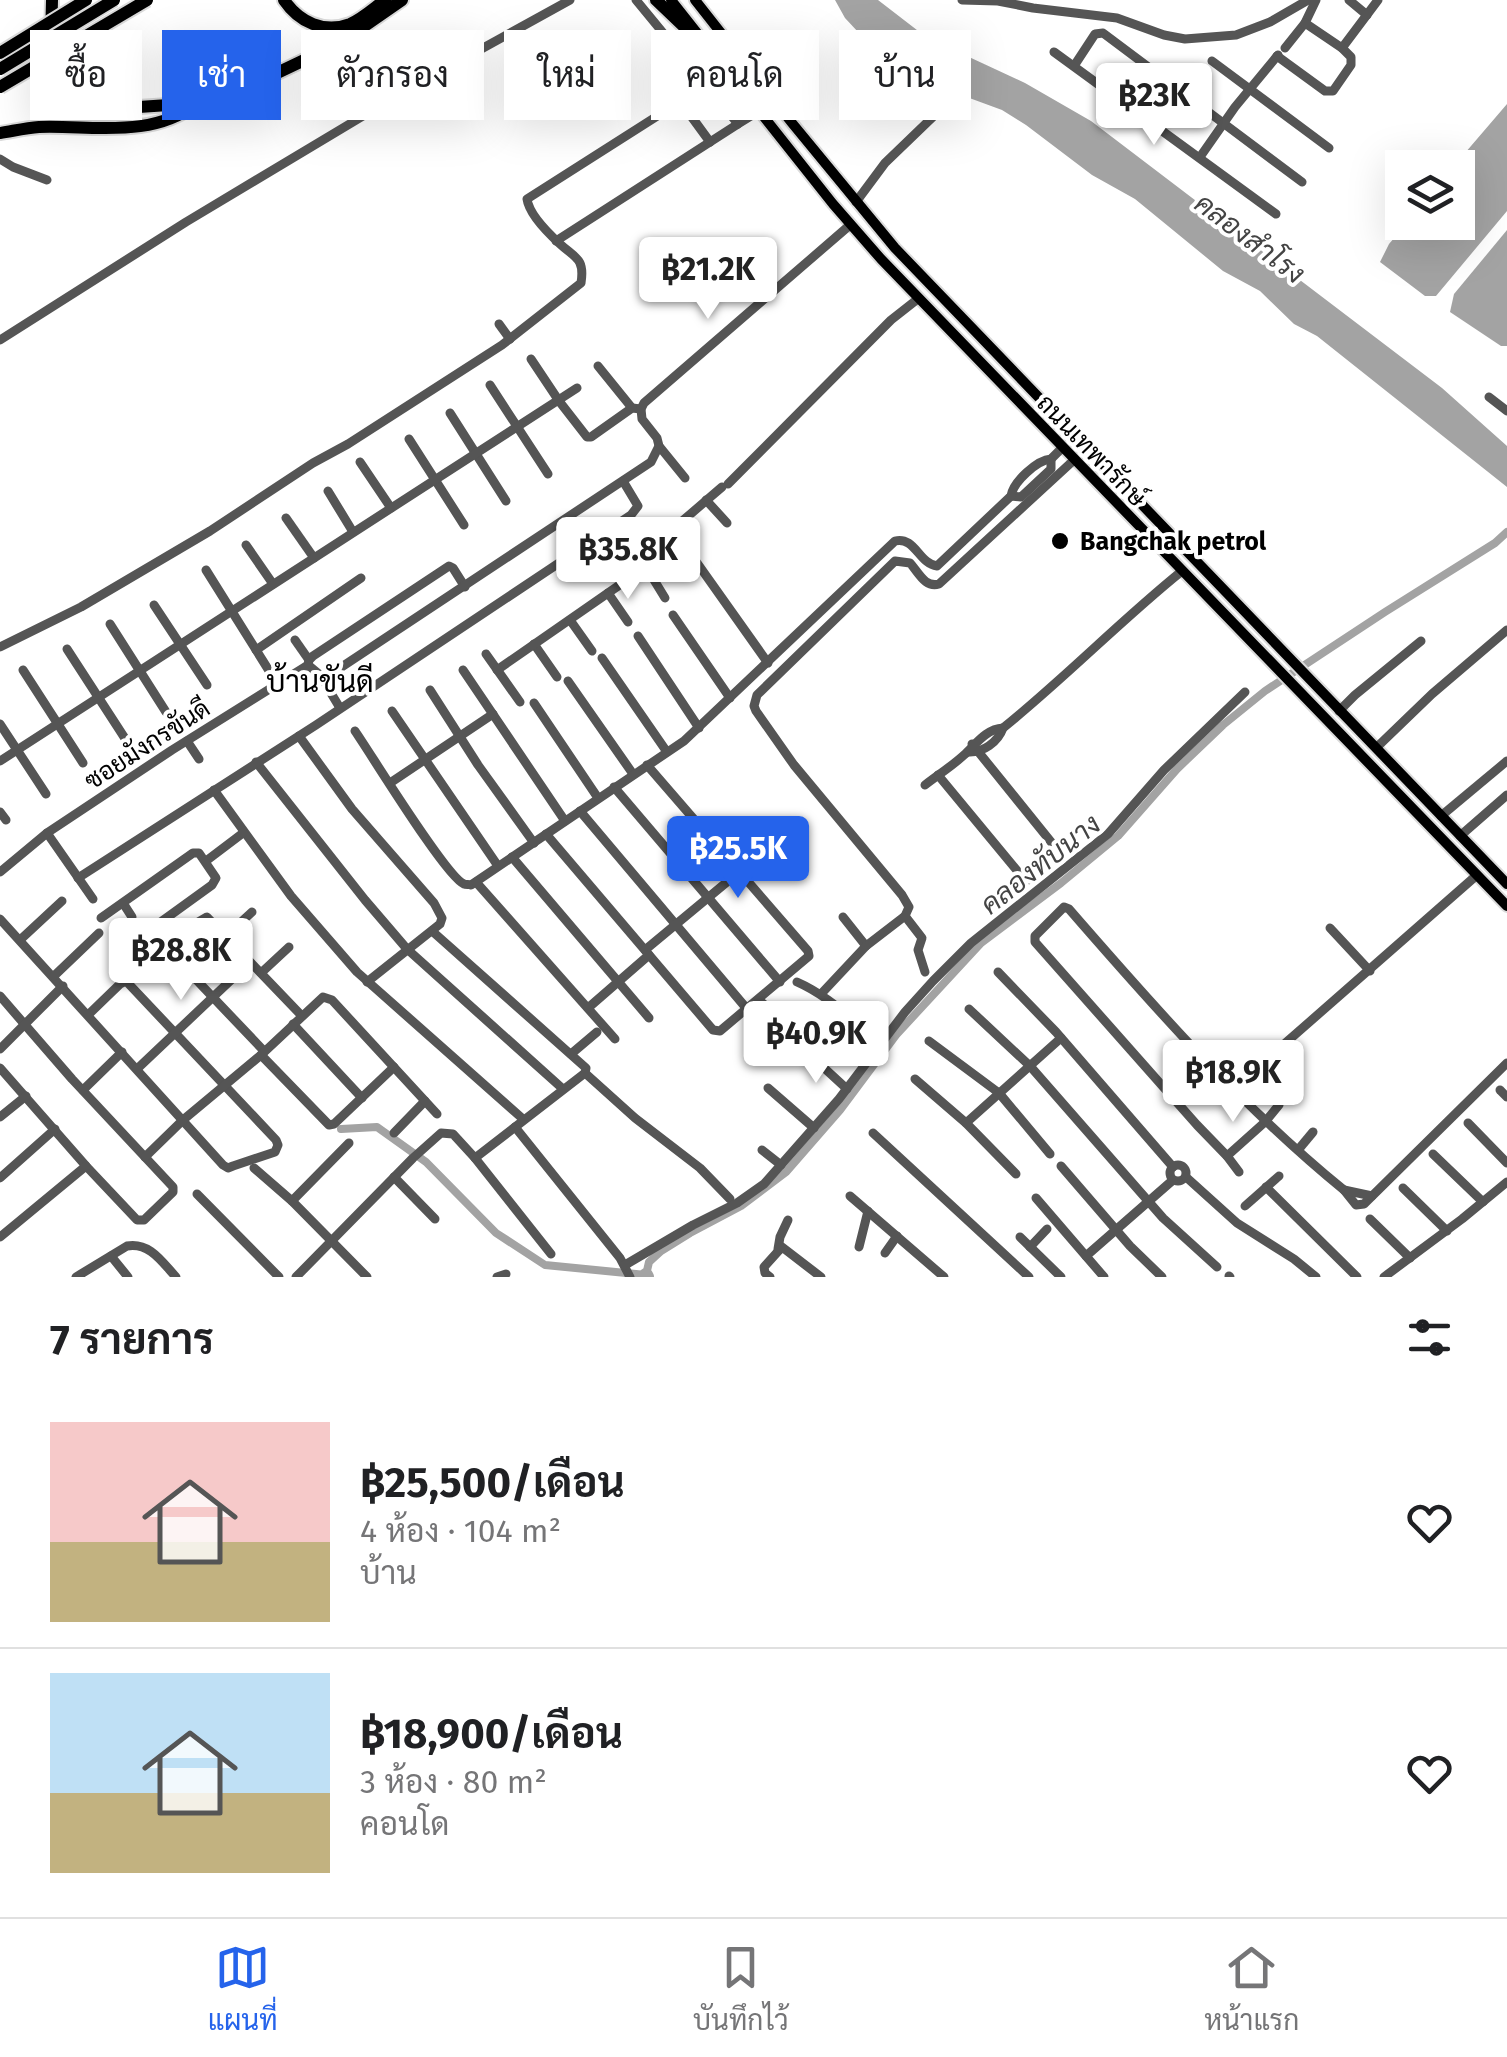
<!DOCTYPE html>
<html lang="th">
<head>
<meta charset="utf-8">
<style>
	:root { --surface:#fff; --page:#f6f6f6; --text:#202124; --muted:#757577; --line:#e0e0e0; --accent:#2563eb }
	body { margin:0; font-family:"Fira Sans",Sarabun,sans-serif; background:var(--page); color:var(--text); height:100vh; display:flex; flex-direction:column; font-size:38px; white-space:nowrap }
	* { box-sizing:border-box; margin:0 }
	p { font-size:32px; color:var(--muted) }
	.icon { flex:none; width:55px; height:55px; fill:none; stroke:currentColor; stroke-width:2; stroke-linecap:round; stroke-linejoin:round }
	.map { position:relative; height:1277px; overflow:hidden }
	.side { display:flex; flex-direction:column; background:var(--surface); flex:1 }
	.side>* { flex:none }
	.hud { position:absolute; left:30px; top:30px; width:1000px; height:90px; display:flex; gap:20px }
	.buttons { position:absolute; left:1385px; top:150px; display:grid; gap:20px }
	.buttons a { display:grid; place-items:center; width:90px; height:90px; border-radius:0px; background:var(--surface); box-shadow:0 10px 40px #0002; font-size:50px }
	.price { position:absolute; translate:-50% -85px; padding:0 22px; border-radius:10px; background:#fff; color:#222; font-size:32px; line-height:65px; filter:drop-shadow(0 2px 5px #0008) }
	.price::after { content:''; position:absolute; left:50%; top:60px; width:30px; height:22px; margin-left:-15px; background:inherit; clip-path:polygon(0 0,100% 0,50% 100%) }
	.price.active { background:var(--accent); color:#fff }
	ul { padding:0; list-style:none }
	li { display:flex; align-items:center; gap:30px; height:250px; padding:0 50px }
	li+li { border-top:2px solid var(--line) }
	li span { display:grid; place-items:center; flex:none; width:280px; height:200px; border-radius:0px; color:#555 }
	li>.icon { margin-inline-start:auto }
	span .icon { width:120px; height:120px; fill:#fffc; stroke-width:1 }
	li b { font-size:42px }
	h2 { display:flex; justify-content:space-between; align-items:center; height:120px; padding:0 50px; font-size:42px }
	.chip { padding:0 35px; border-radius:0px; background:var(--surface); box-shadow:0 10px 40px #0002; font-size:35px; line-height:90px }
	.chip.active { background:var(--accent); color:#fff }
	.menu { display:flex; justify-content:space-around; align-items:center; height:140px; border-top:2px solid var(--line); background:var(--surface); font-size:28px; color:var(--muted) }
	.menu a { display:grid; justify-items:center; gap:5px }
	.menu .active { color:var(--accent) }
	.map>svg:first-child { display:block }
	.water { fill:#a3a3a3 }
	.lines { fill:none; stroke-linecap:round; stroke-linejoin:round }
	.canal { stroke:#a3a3a3; stroke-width:8 }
	.river { stroke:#a3a3a3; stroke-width:14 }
	.major-casing { stroke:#dbdbdb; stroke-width:14 }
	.highway-casing { stroke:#dbdbdb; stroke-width:16 }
	.minor { stroke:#555; stroke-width:9 }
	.major { stroke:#000; stroke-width:10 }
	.highway { stroke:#000; stroke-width:12 }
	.highway-bridge-casing { stroke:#dbdbdb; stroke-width:16; stroke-linecap:butt }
	.highway-bridge { stroke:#000; stroke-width:12 }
	.poi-dot { fill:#000; stroke:#fff; stroke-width:4 }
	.labels { text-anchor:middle; stroke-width:8; stroke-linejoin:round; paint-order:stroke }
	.street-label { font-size:25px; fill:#000; stroke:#fff }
	.poi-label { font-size:25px; font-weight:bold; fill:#000; stroke:#fff; text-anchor:start }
	.water-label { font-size:28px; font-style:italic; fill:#444; stroke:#fff }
	.quarter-label { font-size:30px; fill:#000; stroke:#fff }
</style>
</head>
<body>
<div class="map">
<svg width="1507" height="1277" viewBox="0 0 1507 1277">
	<rect width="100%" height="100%" fill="#fff"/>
	<g class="water">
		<polygon points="835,0 878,0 926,37 1025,83 1091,121 1442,388 1507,446 1507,487 1317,336 1294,324 1260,291 1223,271 1135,199 1092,175 1026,125 1002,110 915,78 894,65 873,48 845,18"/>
		<polygon points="1507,104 1507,211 1436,296 1425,296 1380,262 1389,244 1407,223 1458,222 1458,168 1453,167"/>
		<polygon points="1507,230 1507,346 1501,346 1450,312 1454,294"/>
	</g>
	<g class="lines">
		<polyline class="canal" points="341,1129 377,1127 426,1162 496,1233 545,1265 646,1275 649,1262 661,1251 690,1233 741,1206 786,1172 840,1110 896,1035 981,943 1061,883 1118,836 1177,769 1223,725 1265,691 1385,612 1495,543 1507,532"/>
		<polyline class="river" points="646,1275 647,1277"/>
		<g class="major-casing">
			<g id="major">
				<polyline points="671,0 698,34"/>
				<polyline points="695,0 792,123 895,248 1507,884"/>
				<polyline points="718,59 833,204 881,259 1507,906"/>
			</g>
		</g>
		<g class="highway-casing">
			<g id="highway">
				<polyline points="52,0 51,39 64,69 78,89 95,101 105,106 124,108 198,103 254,84 340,43 402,0"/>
				<path d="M284,0C299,22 324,34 350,24C362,19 374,8 385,0"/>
				<polyline points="656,0 722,63"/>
				<path d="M0,133C13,131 26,128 39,127C92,125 151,139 196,104"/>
			</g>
		</g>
		<g class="minor">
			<polyline points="636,0 738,124 759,111"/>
			<polyline points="962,0 998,1 1033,8 1117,18 1164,35 1185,39 1236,35 1270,22 1308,0"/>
			<polyline points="1349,0 1367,15"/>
			<polyline points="1285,48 1305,23 1316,0"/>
			<polyline points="1342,48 1378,0"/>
			<polyline points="1054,52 1276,214"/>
			<polyline points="1277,56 1325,91 1333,91 1351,65 1351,57 1342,48 1305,23"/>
			<polyline points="1212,61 1329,148"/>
			<polyline points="1074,66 1095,34 1103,33 1302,182"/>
			<polyline points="680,101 710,142"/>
			<polyline points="1200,157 1235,107 1278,55"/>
			<polyline points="0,159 13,167 47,180"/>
			<polyline points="856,202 885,163 939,111"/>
			<polyline points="556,241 738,124"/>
			<polyline points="499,324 510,339"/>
			<polyline points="0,340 186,222 398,95 570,0"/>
			<polyline points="531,359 559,401 587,437 591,437 632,408 641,409"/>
			<polyline points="598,366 632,408"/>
			<polyline points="490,385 548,474"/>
			<polyline points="1489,397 1507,411"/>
			<polyline points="450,413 506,501"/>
			<polyline points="409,439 464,525"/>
			<polyline points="360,462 391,508"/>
			<polyline points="685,478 659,446 657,438 642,419 641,409 644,403 850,225"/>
			<polyline points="728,484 891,320 919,298"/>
			<polyline points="328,491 353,532"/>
			<polyline points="1011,496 1021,497 1051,469 1051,459"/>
			<polyline points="706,500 727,523"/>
			<polyline points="286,518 314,558"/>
			<polyline points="673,529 768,663"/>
			<polyline points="246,545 273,584"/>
			<polyline points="643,562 665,598"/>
			<polyline points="206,570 278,685"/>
			<polyline points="608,593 628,622"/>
			<polyline points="154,605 207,685"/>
			<polyline points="673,615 730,698"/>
			<polyline points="570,620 592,651"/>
			<polyline points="110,624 166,712"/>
			<polyline points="638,636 699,728"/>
			<polyline points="295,640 309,660"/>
			<polyline points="534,644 557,677"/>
			<path d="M0,647L81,607L210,531L313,463L348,444L502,345L581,283C585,258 575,258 560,244C548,233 529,214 527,199L706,85"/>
			<polyline points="67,649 126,740"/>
			<polyline points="256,650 361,578"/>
			<polyline points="486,654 520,702"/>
			<polyline points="602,658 667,752"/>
			<polyline points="308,665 309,660 313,656 449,566 453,568 465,587"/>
			<polyline points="23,670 83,763"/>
			<polyline points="463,670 565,821"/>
			<polyline points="497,670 621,584 673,529 722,487"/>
			<polyline points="320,675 324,676 334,672 651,462 659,446"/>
			<polyline points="568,681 633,774"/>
			<polyline points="430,690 478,765 534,843"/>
			<polyline points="534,703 598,798"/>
			<polyline points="392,711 498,866"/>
			<polyline points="1339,711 1355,695 1421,641"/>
			<polyline points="0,724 46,794"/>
			<path d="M355,731C371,754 446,877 464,884C466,885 469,884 471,885L684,741L895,541C915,536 919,564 937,566L1011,496C1013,482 1037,460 1051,459L1062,448"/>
			<polyline points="299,736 352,809 434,903 442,918 440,924 367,982"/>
			<polyline points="187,741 199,759"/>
			<polyline points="1376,748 1432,694 1507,630"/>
			<path d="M968,752C983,753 998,742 1003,728C1065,678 1120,621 1182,571"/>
			<polyline points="0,761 577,388"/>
			<polyline points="256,762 365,900 407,949 563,1089"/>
			<polyline points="938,775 1024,879 1028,880 1059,856 1060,853 972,744"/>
			<polyline points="390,783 493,714"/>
			<path d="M925,785C938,775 952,766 964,755C976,744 986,729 1003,728"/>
			<polyline points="614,787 780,982"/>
			<polyline points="214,790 291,896 357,972 523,1119"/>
			<polyline points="580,811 747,1009"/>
			<polyline points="0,812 6,820"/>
			<polyline points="1441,816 1507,761"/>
			<polyline points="47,833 93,899"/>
			<polyline points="546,834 713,1030 720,1031 809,956 808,951 647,765"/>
			<polyline points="1460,836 1507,795"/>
			<polyline points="512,857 649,1018"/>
			<polyline points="206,861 243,833"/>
			<polyline points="0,872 47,833 172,750 308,665 320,675 340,708"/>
			<polyline points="78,878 316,725 631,515 638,506 623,481"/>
			<polyline points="476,882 615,1039"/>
			<polyline points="123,903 132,917"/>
			<polyline points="905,916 922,938 918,950 925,972"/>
			<polyline points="843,917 866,946"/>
			<polyline points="101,918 193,853 199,853 216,878 212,885 129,945"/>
			<polyline points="0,919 223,1165 228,1168 233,1166 275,1152 278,1145 276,1140 126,981 120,984 88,1015"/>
			<polyline points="1330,928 1370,971"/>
			<polyline points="432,931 586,1068 585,1073 475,1158"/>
			<polyline points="226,936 252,912"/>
			<polyline points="20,940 62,901"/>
			<polyline points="645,950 739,872"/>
			<polyline points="998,972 1056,1032 1173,1167"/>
			<polyline points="261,973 289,947"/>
			<polyline points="54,976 99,933"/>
			<path d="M797,982C829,996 854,1022 882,1042"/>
			<path d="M821,994L866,946L905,916L909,907L902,895L794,765L756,711L754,706L757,695L895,561L910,563C919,573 925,588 939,584L1074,460"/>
			<polyline points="0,996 72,1079 173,1187 173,1192 144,1220 137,1220 86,1166 0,1068"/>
			<polyline points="759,1000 826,1057"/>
			<polyline points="588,1008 649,955"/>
			<polyline points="969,1009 1030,1066 1163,1218 1217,1267"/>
			<polyline points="293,1024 362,1098"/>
			<polyline points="929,1041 999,1093 1050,1154"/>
			<polyline points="0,1049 63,986"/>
			<polyline points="264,1051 168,950 167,945 173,937 207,917 302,1016"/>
			<polyline points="571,1054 597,1032"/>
			<polyline points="261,1055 329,1125 334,1124 394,1067"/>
			<polyline points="810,1055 847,1089"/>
			<polyline points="1257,1068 1477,875"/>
			<polyline points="137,1069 250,962"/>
			<polyline points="585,1073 635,1118 700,1168 730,1199"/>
			<polyline points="915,1079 966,1123 1016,1174"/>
			<polyline points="768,1088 814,1128"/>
			<polyline points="83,1090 122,1052"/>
			<polyline points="1500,1090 1507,1097"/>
			<polyline points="0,1117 26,1096"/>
			<polyline points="966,1123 1061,1038"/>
			<polyline points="1468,1123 1507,1163"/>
			<polyline points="515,1127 620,1258 630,1277"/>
			<polyline points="394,1133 425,1101"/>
			<polyline points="873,1133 1029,1277"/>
			<polyline points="762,1150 781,1165"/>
			<polyline points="1298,1150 1313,1132"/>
			<polyline points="1433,1154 1483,1202"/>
			<polyline points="1227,1156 1265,1122 1279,1105"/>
			<polyline points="145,1157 183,1120 261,1055 323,997 332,1000 437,1114"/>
			<circle cx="1178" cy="1173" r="8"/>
			<polyline points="1061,1166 1130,1246 1162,1277"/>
			<polyline points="254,1168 292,1201 367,1277"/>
			<path d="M1239,1172L1227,1156L1197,1125L1035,942V936L1064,907L1069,909C1155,1008 1242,1107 1344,1190L1356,1205L1364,1204L1507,1063"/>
			<polyline points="394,1177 435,1219"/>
			<polyline points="1186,1177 1237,1223 1294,1259 1316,1277"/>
			<polyline points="0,1178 55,1129"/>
			<polyline points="1266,1187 1357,1277"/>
			<polyline points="1403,1188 1447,1231"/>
			<polyline points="1344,1190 1372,1196"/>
			<polyline points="197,1194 279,1277"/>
			<polyline points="850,1196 944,1277"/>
			<polyline points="1036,1198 1104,1277"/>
			<polyline points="292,1201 349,1143"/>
			<polyline points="1245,1206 1279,1176"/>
			<polyline points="1370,1219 1410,1258"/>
			<polyline points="0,1237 86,1166"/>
			<polyline points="1020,1237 1061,1277"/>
			<polyline points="859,1247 868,1211"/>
			<polyline points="1030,1247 1047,1229"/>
			<polyline points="778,1249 780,1237 788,1220"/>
			<polyline points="885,1253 897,1236"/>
			<polyline points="111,1256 128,1277"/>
			<polyline points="1086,1256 1173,1180"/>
			<polyline points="625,1265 693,1225 737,1203 764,1184 839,1099 905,1012 933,981 971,943 1108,834 1164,770 1245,692"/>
			<polyline points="1229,1276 1230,1277"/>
			<path d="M76,1277L127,1246C150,1242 162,1262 176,1277"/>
			<polyline points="296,1277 413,1158 441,1133 453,1134 475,1158 551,1254"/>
			<polyline points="497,1277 506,1274"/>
			<polyline points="770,1277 765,1273 764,1267 782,1247 821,1277"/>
			<polyline points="1384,1277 1462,1219 1507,1182"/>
		</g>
		<use href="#major" class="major"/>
		<use href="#highway" class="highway"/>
		<g class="highway-bridge-casing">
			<g id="highway-bridge">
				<polyline points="0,53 86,0"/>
				<polyline points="0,69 114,0"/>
				<polyline points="0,87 147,0"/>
			</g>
		</g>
		<use href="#highway-bridge" class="highway-bridge"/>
	</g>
	<circle class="poi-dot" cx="1060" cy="541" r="10"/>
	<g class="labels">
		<g class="street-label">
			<text transform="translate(1092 450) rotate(46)" y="9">ถนนเทพารักษ์</text>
			<text transform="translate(147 744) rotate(-33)" y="9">ซอยมังกรขันดี</text>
		</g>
		<g class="poi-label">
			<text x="1080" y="550">Bangchak petrol</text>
		</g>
		<g class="water-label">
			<text transform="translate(1250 238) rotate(37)" y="10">คลองสำโรง</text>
			<text transform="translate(1040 864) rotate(-38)" y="10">คลองทับนาง</text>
		</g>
		<g class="quarter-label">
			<text x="320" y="692">บ้านขันดี</text>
		</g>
	</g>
</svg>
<div class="buttons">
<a><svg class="icon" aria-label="layers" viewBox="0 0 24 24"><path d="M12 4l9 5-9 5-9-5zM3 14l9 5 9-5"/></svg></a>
</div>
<b class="price" style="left:1154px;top:148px">฿23K</b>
<b class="price" style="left:708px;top:322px">฿21.2K</b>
<b class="price" style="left:628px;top:602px">฿35.8K</b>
<b class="price active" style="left:738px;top:901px">฿25.5K</b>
<b class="price" style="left:181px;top:1003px">฿28.8K</b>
<b class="price" style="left:816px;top:1086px">฿40.9K</b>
<b class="price" style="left:1233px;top:1125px">฿18.9K</b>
<div class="hud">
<a class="chip">ซื้อ</a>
<a class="chip active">เช่า</a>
<a class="chip">ตัวกรอง</a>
<a class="chip">ใหม่</a>
<a class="chip">คอนโด</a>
<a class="chip">บ้าน</a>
</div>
</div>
<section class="side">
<h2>7 รายการ<svg class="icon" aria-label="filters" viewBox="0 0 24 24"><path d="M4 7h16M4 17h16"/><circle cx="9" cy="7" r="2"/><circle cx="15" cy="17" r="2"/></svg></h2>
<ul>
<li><span style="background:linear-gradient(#f6c9c9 60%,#c2b280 0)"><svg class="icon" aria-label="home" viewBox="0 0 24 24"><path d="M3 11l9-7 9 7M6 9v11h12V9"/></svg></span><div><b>฿25,500/เดือน</b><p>4 ห้อง · 104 m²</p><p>บ้าน</p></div><svg class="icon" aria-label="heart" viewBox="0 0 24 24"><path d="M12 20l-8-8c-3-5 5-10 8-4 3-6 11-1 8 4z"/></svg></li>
<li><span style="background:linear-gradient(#bfe0f5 60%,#c2b280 0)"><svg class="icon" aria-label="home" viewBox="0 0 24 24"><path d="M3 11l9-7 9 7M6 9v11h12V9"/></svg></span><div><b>฿18,900/เดือน</b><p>3 ห้อง · 80 m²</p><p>คอนโด</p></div><svg class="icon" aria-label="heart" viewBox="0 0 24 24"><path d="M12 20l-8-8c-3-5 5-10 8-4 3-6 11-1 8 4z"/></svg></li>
</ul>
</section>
<nav class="menu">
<a class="active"><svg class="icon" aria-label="map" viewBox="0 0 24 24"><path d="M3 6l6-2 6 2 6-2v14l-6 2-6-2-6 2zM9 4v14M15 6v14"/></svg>แผนที่</a>
<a><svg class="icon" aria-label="saved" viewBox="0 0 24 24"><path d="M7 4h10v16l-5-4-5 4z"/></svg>บันทึกไว้</a>
<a><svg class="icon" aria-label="home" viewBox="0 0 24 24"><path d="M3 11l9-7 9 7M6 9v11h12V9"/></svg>หน้าแรก</a>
</nav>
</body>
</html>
